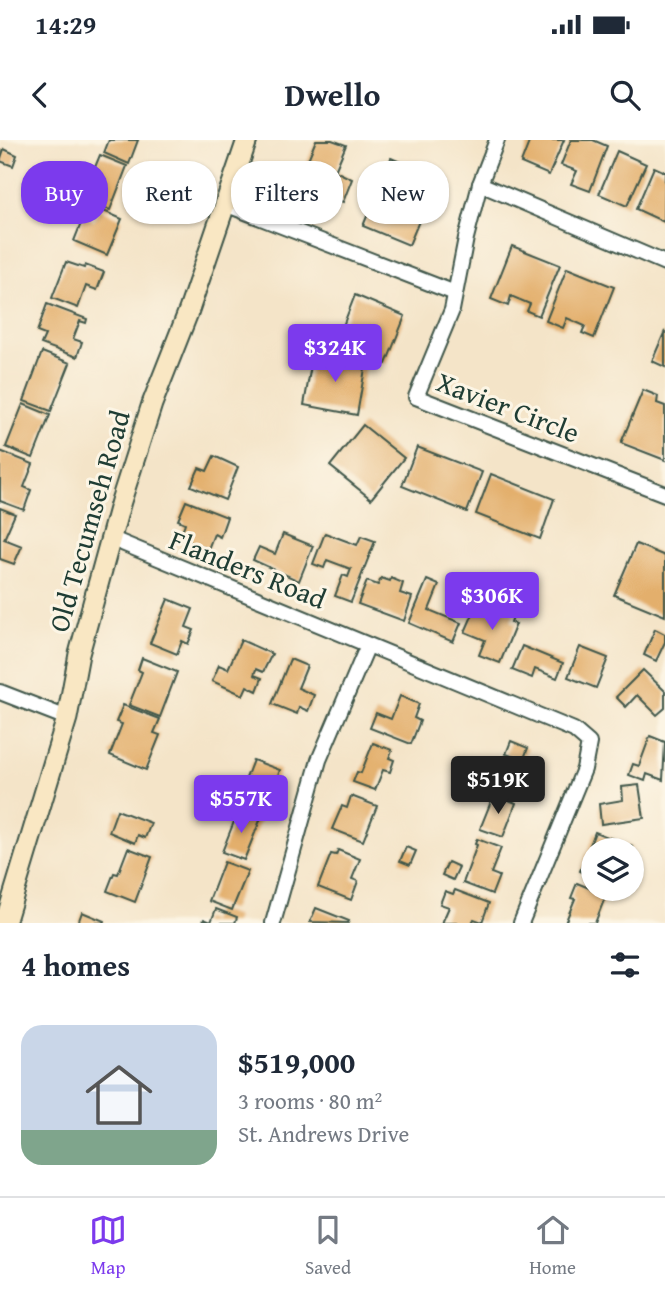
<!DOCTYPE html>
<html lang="en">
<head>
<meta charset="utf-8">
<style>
	:root { --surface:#fff; --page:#f2f2f3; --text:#1f2937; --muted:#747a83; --line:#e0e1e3; --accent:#7c3aed }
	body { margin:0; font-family:"Gentium Book Plus",serif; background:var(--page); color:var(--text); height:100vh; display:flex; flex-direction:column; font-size:26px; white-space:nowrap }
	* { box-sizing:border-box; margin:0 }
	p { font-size:23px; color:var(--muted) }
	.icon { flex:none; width:38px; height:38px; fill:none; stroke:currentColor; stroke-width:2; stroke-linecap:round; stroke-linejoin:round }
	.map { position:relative; height:783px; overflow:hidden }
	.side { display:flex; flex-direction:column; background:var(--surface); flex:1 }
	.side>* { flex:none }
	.banner { position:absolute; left:21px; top:21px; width:623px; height:63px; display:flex; gap:14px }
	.controls { position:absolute; left:581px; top:698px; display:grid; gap:14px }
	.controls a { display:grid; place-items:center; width:63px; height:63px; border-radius:50%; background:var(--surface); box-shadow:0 2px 5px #0004; font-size:35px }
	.price { position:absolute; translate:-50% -60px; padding:0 16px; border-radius:7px; background:var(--accent); color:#fff; font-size:23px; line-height:46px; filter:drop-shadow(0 2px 4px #0008) }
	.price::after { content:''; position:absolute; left:50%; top:42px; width:21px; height:16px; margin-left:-10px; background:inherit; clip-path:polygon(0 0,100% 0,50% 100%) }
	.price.on { background:#222; color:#fff }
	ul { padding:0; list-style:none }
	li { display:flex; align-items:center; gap:21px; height:175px; padding:0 21px }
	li+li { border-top:2px solid var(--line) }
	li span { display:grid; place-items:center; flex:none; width:196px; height:140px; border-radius:21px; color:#555 }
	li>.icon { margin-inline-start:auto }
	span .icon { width:84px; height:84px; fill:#fffc; stroke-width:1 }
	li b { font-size:30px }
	h2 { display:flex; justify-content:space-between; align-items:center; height:84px; padding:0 21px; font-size:30px }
	.chip { padding:0 24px; border-radius:28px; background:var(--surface); box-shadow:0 2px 5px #0004; font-size:24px; line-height:63px }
	.chip.on { background:var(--accent); color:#fff }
	.status { display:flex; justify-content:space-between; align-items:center; height:49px; padding:0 35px; background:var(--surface); direction:ltr }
	.status svg { height:19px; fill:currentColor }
	header { display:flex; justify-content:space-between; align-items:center; height:91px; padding:0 21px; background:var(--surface); font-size:32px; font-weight:700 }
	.menu { display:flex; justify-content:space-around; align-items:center; height:98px; border-top:2px solid var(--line); background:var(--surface); font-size:19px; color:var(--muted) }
	.menu a { display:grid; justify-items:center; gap:4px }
	.menu .on { color:var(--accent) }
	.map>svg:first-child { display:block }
	.building { fill:#e3af6c }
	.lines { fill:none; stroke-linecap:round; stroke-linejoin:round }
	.street-casing { stroke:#3f564a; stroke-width:18 }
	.secondary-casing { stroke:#3f564a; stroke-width:23 }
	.street { stroke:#fff; stroke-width:14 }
	.secondary { stroke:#f9e7c3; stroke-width:19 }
	.labels { text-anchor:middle; stroke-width:6; stroke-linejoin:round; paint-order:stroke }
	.street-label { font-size:28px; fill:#1f3d34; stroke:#fcf5e5 }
</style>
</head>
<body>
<div class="status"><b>14:29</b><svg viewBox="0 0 49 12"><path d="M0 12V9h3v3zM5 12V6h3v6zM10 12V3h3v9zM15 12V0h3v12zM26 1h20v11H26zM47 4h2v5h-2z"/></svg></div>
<header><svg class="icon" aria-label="back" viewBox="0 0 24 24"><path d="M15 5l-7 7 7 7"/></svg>Dwello<svg class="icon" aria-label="search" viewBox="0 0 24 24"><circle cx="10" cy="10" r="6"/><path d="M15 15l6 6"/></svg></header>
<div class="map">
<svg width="665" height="783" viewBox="0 0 665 783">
	<rect width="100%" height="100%" fill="#fcf5e5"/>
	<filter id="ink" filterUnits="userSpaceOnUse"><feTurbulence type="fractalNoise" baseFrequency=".0143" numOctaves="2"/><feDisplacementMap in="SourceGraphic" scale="14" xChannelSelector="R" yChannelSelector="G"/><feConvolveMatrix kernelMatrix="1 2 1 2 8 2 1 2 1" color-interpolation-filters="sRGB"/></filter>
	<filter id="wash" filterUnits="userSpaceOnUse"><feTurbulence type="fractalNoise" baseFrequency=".00686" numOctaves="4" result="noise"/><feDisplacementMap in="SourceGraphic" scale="28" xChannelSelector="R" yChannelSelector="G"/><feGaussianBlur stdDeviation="1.57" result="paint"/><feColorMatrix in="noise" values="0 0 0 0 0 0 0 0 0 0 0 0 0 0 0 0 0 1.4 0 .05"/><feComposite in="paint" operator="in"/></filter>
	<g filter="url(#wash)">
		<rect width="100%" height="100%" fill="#f4e4c8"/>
		<g id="blocks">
			<g class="building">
				<polygon points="109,0 138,0 129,24 104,13"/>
				<polygon points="316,0 332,0 346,5 335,31 352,39 343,62 324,54 321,61 295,51"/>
				<polygon points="530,0 564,0 549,35 521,23"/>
				<polygon points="571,0 593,0 607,6 590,51 571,44 577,31 561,25"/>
				<polygon points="4,9 17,15 13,26 0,21"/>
				<polygon points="617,11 646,24 627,66 599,54"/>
				<polygon points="100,15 127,26 110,70 82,59 87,45 92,47 97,33 93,32"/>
				<polygon points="391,18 437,38 409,105 363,86"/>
				<polygon points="654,27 665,32 664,82 636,69"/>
				<polygon points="99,69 122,79 107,115 74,101 84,76 94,81"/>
				<polygon points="512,106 560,125 539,176 527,171 530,164 511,156 508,166 491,159"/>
				<polygon points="66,122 84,128 85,125 104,132 97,150 86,146 78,168 52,158"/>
				<polygon points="567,128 614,147 594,198 582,193 585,186 567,178 563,188 546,181"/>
				<polygon points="355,155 405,176 386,224 336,204"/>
				<polygon points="47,164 87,179 86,183 80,181 73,199 82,202 77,217 41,204 45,195 37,192"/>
				<polygon points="665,191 665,227 652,221"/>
				<polygon points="42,212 70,223 51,271 24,261"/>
				<polygon points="313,214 366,223 357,275 304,265"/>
				<polygon points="643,250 658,256 657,263 665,266 665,320 621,303"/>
				<polygon points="23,264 50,275 33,318 6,307"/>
				<polygon points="363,285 404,318 371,359 330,326"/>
				<polygon points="417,307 482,332 467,372 402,346"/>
				<polygon points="0,311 33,324 24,347 31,350 24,370 0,361"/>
				<polygon points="214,316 238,327 225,360 191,346 199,328 207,331"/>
				<polygon points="491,334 554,359 540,399 476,374"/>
				<polygon points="186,361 227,377 220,397 214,394 208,409 180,398 185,383 178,380"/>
				<polygon points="0,368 15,374 4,399 22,406 14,424 0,419"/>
				<polygon points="325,393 357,405 361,396 375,401 351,462 335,456 343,435 348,437 351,429 327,420 324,428 313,424"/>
				<polygon points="283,394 313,406 299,441 253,420 259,407 275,414"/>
				<polygon points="636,404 665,416 665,476 614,455"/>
				<polygon points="381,438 390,441 391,438 403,443 400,453 412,457 404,481 358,464 367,441 378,445"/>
				<polygon points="427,440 439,445 429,470 461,483 453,502 409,483"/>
				<polygon points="168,459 193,469 186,487 194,490 188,504 182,501 177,514 150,503"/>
				<polygon points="476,467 496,476 499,468 514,474 511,482 516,484 500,523 479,515 485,500 465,492"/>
				<polygon points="655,489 665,494 665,502 656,521 644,515"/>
				<polygon points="241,500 272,514 263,532 256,529 254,535 262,538 257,551 247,546 243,555 212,541 219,525 228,529"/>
				<polygon points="522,506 563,523 557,538 535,529 532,538 512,530"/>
				<polygon points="580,507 608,518 596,548 568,537"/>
				<polygon points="142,518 177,532 160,577 129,565 142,532 138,530"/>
				<polygon points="290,519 307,526 298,548 314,555 308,571 299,567 297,574 272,564"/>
				<polygon points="643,530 665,551 665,568 657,575 637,555 626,567 616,557"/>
				<polygon points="400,556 419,564 414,578 420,581 411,604 370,588 376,573 391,579"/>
				<polygon points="123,565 160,579 154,593 160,595 146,630 110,615 122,584 116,582"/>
				<polygon points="650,596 665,602 663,640 647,634 645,641 629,635 633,624 639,626"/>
				<polygon points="511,601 528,608 523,621 539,627 528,656 509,649 520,619 506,614"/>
				<polygon points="373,603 392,610 389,618 394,620 390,632 383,630 375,650 353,642 357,632 361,633"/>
				<polygon points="253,620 280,630 263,674 236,664"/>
				<polygon points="639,645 644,678 601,684 599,664 623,660 622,647"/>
				<polygon points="494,654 516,663 503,697 480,689"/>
				<polygon points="351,656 377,666 363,701 332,689 342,666 347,668"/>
				<polygon points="239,669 261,678 244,720 222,712"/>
				<polygon points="117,670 151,683 145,698 138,695 135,703 109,692"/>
				<polygon points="595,692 633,707 632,710 593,710 593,737 580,731"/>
				<polygon points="477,699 501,708 491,733 499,736 492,754 463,743 477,705 475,704"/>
				<polygon points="406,707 416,711 410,725 400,721"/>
				<polygon points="128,708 152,717 135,762 107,751 114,733 118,734"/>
				<polygon points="338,710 360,719 352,739 358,741 351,760 318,747 331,714 336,715"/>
				<polygon points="224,722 248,731 232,770 209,761"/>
				<polygon points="448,722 459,727 453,740 442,735"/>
				<polygon points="577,743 606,755 595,783 565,783 575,759 571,758"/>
				<polygon points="455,750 489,763 482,782 474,779 472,783 442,783 449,767 440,764 445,751 453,754"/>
				<polygon points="316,768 349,781 348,783 310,782"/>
				<polygon points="216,769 237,777 235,783 202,783 204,779 211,782"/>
				<polygon points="82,772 104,781 103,783 78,783"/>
			</g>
		</g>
	</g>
	<g filter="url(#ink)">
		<use href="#blocks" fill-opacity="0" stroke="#3f564a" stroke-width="2"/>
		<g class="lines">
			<g class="street-casing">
				<g id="street">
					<polyline points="497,0 480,44 466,98 452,170 416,257 665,354"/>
					<polyline points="480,44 665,123"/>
					<polyline points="225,64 455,153"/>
					<polyline points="110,398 574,590 589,603 584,629 521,783"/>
					<polyline points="0,552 67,578"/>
					<polyline points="273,783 319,620 368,505"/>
				</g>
			</g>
			<g class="secondary-casing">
				<polyline id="secondary" points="5,783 67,578 79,514 121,361 152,264 189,170 247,0"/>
			</g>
			<use href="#street" class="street"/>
			<use href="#secondary" class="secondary"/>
		</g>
	</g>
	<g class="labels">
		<g class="street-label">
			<text transform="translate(508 267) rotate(21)" y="10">Xavier Circle</text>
			<text transform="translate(89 381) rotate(-74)" y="10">Old Tecumseh Road</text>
			<text transform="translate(248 429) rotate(22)" y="10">Flanders Road</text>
		</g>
	</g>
</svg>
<div class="controls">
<a><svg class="icon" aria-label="layers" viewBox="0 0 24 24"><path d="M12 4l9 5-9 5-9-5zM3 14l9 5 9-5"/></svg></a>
</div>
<b class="price" style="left:335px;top:244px">$324K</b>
<b class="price" style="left:492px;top:492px">$306K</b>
<b class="price on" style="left:498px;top:676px">$519K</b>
<b class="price" style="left:241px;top:695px">$557K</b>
<div class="banner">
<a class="chip on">Buy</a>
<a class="chip">Rent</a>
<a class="chip">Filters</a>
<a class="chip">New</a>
</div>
</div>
<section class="side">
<h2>4 homes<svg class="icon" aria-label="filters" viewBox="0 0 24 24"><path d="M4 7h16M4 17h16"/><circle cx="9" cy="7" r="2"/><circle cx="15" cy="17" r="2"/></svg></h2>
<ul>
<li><span style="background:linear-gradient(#c9d6e8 75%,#7fa58c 0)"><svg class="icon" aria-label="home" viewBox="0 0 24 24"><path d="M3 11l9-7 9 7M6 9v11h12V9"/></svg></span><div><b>$519,000</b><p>3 rooms · 80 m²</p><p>St. Andrews Drive</p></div></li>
</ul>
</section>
<nav class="menu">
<a class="on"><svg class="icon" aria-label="map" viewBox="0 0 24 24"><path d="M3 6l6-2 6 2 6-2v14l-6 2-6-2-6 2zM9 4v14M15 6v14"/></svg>Map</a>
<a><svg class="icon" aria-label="saved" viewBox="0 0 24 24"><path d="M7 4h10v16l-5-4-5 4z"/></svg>Saved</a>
<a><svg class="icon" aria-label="home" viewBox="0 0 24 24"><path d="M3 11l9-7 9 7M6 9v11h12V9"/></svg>Home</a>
</nav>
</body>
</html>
